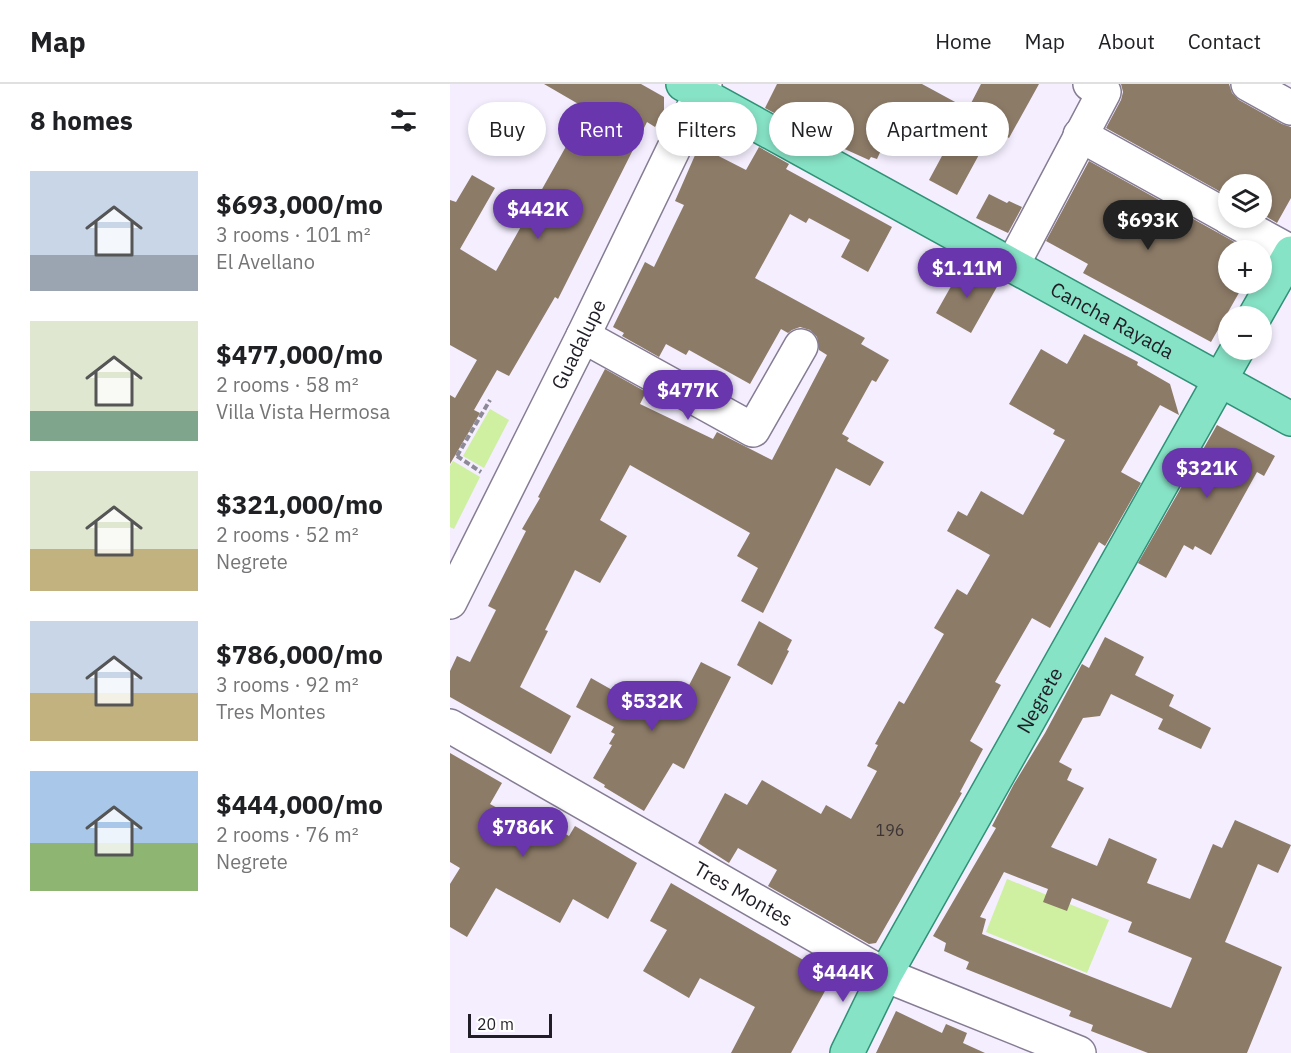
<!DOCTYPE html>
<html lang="en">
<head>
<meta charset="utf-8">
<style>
	:root { --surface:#fff; --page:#f2f2f2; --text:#202124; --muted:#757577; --line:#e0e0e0; --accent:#6936ad }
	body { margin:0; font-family:"IBM Plex Sans",sans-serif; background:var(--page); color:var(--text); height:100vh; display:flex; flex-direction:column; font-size:22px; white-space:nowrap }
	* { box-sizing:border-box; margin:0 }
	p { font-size:20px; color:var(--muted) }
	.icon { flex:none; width:33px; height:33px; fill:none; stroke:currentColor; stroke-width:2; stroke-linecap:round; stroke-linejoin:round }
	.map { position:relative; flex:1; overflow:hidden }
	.details { display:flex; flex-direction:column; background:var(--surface); width:450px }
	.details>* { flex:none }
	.banner { position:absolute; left:18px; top:18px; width:570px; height:54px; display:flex; gap:12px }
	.buttons { position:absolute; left:768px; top:90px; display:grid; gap:12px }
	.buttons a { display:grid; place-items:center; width:54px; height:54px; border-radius:50%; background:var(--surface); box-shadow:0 3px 9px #0003; font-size:30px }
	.scale { position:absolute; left:18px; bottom:15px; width:84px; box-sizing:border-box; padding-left:6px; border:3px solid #211d26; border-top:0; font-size:16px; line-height:21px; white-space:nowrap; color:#211d26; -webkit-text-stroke:4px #fff; paint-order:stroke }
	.price { position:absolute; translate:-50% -51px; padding:0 14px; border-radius:21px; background:var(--accent); color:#fff; font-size:20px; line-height:39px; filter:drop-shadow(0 2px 3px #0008) }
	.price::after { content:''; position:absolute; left:50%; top:36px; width:18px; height:14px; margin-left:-9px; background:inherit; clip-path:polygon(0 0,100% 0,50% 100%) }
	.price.active { background:#222; color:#fff }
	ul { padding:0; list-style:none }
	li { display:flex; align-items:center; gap:18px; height:150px; padding:0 30px }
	li span { display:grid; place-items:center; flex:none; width:168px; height:120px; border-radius:0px; color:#555 }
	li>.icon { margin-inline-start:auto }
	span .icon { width:72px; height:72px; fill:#fffc; stroke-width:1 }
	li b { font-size:26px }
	h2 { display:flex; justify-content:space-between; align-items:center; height:72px; padding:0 30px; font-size:26px }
	.chip { padding:0 21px; border-radius:27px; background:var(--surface); box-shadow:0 3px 9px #0003; font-size:21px; line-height:54px }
	.chip.active { background:var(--accent); color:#fff }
	header { display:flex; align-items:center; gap:36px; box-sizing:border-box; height:84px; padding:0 30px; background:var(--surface); border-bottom:2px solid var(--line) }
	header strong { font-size:28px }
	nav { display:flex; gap:33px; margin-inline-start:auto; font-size:21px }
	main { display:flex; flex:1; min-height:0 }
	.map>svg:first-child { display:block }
	.green { fill:#cfefa1 }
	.building { fill:#8c7b67; fill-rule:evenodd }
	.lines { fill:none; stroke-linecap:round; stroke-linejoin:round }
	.minor-casing { stroke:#857c93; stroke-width:36 }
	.major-casing { stroke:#2f9175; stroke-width:36 }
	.path { stroke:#8e8996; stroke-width:4; stroke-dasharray:6 3; stroke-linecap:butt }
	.minor { stroke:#fff; stroke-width:33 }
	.major { stroke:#87e3c6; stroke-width:33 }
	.labels { text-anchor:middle; stroke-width:4.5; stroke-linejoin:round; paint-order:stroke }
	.number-label { font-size:16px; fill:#3c3436 }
	.street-label { font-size:20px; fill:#211d26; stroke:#fff }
</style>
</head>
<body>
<header>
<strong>Map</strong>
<nav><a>Home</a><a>Map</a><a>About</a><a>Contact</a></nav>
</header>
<main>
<section class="details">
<h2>8 homes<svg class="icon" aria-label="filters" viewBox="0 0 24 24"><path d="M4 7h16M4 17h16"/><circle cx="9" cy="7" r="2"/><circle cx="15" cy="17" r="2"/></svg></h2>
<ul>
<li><span style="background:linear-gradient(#c9d6e8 70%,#9aa5b1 0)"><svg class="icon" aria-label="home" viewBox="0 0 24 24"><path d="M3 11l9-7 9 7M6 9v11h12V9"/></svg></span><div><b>$693,000/mo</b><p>3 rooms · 101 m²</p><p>El Avellano</p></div></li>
<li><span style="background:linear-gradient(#dfe7d0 75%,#7fa58c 0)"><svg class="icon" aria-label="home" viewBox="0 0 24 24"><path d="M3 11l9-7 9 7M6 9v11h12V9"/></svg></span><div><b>$477,000/mo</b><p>2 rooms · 58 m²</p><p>Villa Vista Hermosa</p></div></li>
<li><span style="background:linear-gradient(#dfe7d0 65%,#c2b280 0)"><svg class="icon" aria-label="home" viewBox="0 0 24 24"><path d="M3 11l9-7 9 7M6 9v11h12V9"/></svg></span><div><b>$321,000/mo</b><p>2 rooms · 52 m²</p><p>Negrete</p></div></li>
<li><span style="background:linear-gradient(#c9d6e8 60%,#c2b280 0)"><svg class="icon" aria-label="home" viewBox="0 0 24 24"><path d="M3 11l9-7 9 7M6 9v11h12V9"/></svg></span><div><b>$786,000/mo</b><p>3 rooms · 92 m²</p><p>Tres Montes</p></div></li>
<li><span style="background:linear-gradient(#a9c7e8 60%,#8fb573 0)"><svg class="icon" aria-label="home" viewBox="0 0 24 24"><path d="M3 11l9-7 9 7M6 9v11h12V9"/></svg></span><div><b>$444,000/mo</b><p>2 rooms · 76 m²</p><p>Negrete</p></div></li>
</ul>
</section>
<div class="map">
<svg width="841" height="969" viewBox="0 0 841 969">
	<rect width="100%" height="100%" fill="#f4eefe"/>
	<g class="green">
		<polygon points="40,325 59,336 34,384 13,372"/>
		<polygon points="3,377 30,393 4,445 0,443 0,382"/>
		<polygon points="557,795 659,836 637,889 536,848"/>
	</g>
	<g class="building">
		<polygon points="94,0 191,0 214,13 214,26 205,43 197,38 108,215 105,213 59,292 47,286 24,326 30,329 0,380 0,311 5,314 27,276 0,261 0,116 6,118 22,91 45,104 10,165 46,187 137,25"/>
		<polygon points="327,0 472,0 518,25 531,0 589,0 559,54 543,45 507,111 479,96 499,59 447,31 427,75 421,73 419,76 368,53 315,24"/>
		<polygon points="671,0 779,0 782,9 789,16 832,40 841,43 841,114 827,139 812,130 812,100 778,100 778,112 656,44 671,16 673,8"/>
		<polygon points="249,62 296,86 309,63 339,80 336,85 442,143 418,188 391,173 400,156 359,134 356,139 340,130 305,194 415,254 411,260 439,276 426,298 422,296 392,350 399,354 397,357 434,378 420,402 386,384 313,529 291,517 308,484 287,472 300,449 180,381 150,436 177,452 150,499 125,486 95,546 98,547 70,603 121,632 101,670 0,613 0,587 7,572 20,578 46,526 38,522 76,447 72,445 90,414 88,413 155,285 196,308 190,320 263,355 267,348 322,376 377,271 369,266 367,253 360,246 350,243 342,246 338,249 331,245 300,300 239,266 236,271 216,260 209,273 172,252 174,249 163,243 195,178 204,183 234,121 225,117"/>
		<polygon points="639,77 799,166 778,166 778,200 794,200 761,258 633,189 638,180 596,157"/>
		<polygon points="539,110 557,119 559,117 572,123 558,149 526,134"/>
		<polygon points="513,181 548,201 521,249 486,229"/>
		<polygon points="634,250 688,278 687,281 720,300 729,331 710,321 671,388 691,399 655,462 649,458 600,544 582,534 545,598 551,601 520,657 533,665 510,708 512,709 426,859 419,860 318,802 327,786 288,764 279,779 248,759 275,709 297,721 312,696 371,730 376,721 401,735 427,687 417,682 428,661 425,660 449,617 454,620 494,550 484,544 507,505 517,511 540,471 497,447 508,427 517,432 531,407 573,431 615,356 603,350 605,346 559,320 591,265 617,280"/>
		<polygon points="767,341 825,372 814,392 807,388 761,471 745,462 743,466 734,461 716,494 688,479"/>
		<polygon points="309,537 342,556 337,566 339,567 322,601 287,581"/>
		<path d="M655,553L694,573L685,591L724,611L714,633L719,622L761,644L751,665L708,645L713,635L661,610L650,632L633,634L609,678L622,685L617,696L634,704L601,763L647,782L659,754L707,775L697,799L740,815L763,760L772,764L785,736L841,761L828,789L808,780L775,858L832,883L797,969H698L641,947L643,941L619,932L621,927L516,885L519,878L494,867L496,859L483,852L546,744L542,742L564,700L595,649L632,580L639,584ZM554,788L598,805L593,818L617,827L622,814L682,838L678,848L742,874L721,924L532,850L536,835L530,833Z"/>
		<polygon points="251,578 281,593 234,685 223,679 194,727 154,703 155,701 143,694 162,661 159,660 165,650 161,648 164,643 126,623 141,594 194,624 207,600 233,613"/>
		<polygon points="0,669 52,699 40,720 80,742 85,733 119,752 125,742 187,779 158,835 123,815 110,839 46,804 17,853 0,843 0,800 10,784 0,778"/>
		<polygon points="221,799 355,877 354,880 381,896 341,969 281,969 305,923 250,894 239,914 193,887 217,846 200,837"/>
		<polygon points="446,927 492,949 496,940 517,949 513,959 535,969 426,969"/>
	</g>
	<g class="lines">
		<g class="minor-casing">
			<g id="minor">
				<polyline points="798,0 841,24"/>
				<polyline points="630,51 778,133"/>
				<polyline points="779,134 841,168"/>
				<polyline points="562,182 654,8 640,0"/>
				<polyline points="133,252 303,346 351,262"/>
				<path id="s1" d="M0,518L133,252L255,0"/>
				<path id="s2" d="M0,642L435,891L629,969"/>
			</g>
		</g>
		<g class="major-casing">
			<g id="major">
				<path id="s3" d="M233,0L841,335"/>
				<polyline points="805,232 841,169"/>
				<path id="s4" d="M397,969L435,891L787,266"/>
			</g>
		</g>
		<g class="path">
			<polyline points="7,372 40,316"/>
			<polyline points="7,372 31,388"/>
		</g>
		<use href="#minor" class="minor"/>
		<use href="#major" class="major"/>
	</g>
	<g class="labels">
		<g class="number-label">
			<text x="440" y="752">196</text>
		</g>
		<g class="street-label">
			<text dy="7" stroke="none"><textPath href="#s3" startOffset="490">Cancha Rayada</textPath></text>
			<text dy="7" stroke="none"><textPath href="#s1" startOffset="288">Guadalupe</textPath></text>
			<text dy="7" stroke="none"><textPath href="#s4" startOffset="402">Negrete</textPath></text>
			<text dy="7" stroke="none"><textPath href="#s2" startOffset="338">Tres Montes</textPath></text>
		</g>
	</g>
</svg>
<div class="buttons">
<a><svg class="icon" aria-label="layers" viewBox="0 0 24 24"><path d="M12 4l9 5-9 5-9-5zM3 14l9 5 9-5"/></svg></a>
<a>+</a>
<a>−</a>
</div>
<div class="scale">20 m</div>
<b class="price" style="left:88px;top:156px">$442K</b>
<b class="price active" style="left:698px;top:167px">$693K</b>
<b class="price" style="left:517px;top:215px">$1.11M</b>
<b class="price" style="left:238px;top:337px">$477K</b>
<b class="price" style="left:757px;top:415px">$321K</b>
<b class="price" style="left:202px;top:648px">$532K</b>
<b class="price" style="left:73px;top:774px">$786K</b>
<b class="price" style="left:393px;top:919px">$444K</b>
<div class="banner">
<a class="chip">Buy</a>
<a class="chip active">Rent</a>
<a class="chip">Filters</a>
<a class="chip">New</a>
<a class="chip">Apartment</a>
</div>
</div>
</main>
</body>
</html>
